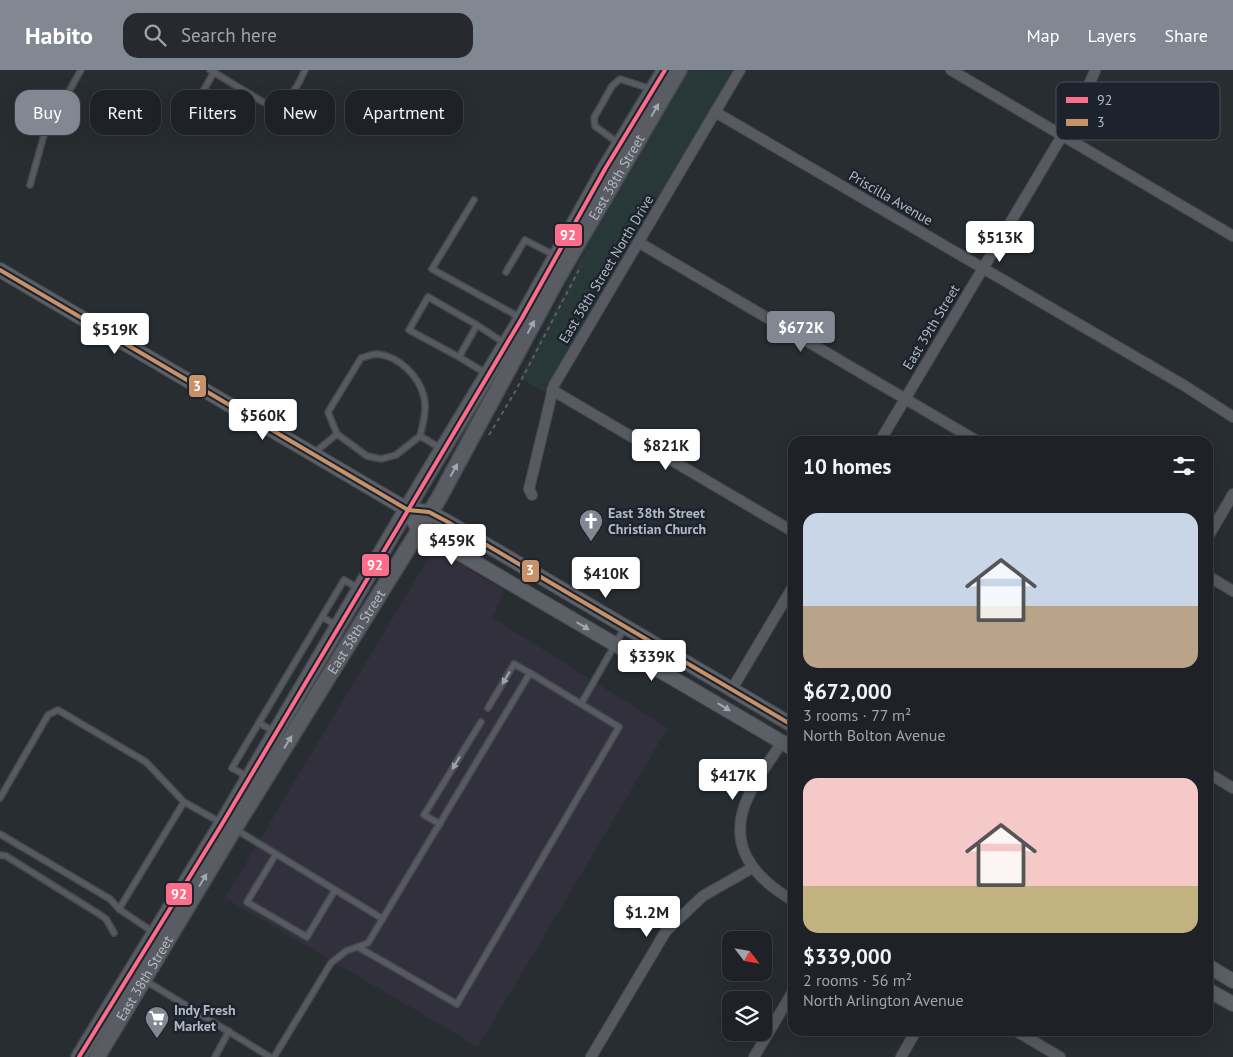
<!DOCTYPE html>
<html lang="en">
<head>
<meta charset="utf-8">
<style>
	:root { --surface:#1e2226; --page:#262a2e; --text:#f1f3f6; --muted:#a1a4a7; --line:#3c3f43; --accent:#818891 }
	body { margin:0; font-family:"PT Sans",sans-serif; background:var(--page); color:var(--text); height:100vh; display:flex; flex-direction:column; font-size:19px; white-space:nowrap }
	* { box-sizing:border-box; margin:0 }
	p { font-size:16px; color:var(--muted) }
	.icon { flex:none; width:28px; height:28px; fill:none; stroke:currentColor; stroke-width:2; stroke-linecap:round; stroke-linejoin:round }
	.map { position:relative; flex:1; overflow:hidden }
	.details { position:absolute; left:788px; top:366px; width:425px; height:600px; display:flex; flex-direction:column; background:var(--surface); border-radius:15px; box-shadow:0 5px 20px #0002,0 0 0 1px var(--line) }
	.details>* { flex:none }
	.banner { position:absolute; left:15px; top:20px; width:475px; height:45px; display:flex; gap:10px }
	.needle { width:32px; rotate:121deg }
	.controls { position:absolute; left:722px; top:861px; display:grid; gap:10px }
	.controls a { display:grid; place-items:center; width:50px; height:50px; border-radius:10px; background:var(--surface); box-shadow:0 5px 20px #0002,0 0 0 1px var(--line); font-size:25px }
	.price { position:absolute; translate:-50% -42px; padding:0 11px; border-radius:5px; background:#fff; color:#222; font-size:16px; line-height:32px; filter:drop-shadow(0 1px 2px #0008) }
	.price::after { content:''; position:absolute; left:50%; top:30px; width:15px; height:11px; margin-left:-8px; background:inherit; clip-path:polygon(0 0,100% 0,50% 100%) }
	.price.selected { background:var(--accent); color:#fff }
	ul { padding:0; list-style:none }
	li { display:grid; align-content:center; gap:10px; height:265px; padding:0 15px }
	li span { display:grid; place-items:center; height:155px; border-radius:15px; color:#555 }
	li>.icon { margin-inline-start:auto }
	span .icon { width:90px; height:90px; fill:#fffc; stroke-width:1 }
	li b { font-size:21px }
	h2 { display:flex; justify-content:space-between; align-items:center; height:60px; padding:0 15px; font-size:21px }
	.pill { padding:0 18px; border-radius:15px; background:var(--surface); box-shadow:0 5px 20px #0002,0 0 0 1px var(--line); font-size:18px; line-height:45px }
	.pill.selected { background:var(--accent); color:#fff }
	header { display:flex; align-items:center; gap:30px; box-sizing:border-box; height:70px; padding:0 25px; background:var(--accent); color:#fff }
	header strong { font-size:24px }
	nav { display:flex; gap:28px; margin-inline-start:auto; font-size:18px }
	.search { width:350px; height:45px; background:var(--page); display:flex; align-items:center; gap:12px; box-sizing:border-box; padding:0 18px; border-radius:15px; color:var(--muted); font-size:19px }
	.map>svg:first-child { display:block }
	.medical { fill:#31303c }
	.green { fill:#283839 }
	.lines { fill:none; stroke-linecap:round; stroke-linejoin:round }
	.service-casing { stroke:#46494d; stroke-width:8 }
	.minor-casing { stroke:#46494d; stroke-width:12 }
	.secondary-casing { stroke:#46494d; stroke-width:16 }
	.primary-casing { stroke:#45494f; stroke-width:18 }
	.path { stroke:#5b6065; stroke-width:2; stroke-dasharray:4 4; stroke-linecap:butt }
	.service { stroke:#575b61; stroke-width:5 }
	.minor { stroke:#575b61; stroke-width:10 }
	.secondary { stroke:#5b5f66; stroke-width:14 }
	.primary { stroke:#595d63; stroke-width:15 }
	.bus-1-casing { stroke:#1c232d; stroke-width:8 }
	.bus-2-casing { stroke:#1c232d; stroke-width:8 }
	.bus-1 { stroke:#fb6d88; stroke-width:4 }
	.bus-2 { stroke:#c7916a; stroke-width:4 }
	.oneway { fill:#9fa7b1 }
	.oneway2 { fill:#a0a7b1 }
	.oneway3 { fill:#9aa2ab }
	.labels { text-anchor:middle; stroke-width:5; stroke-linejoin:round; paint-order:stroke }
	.street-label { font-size:14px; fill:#b1b9c4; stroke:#1c232d }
	.poi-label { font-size:14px; font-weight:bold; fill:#b1b9c4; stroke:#1c232d; text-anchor:start }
	.key { fill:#1c232d; stroke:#49505a; stroke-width:1 }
	.key-label { font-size:14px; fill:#b1b9c4 }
	.line-badge { stroke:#1c232d; stroke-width:2 }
	.badge-label { font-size:14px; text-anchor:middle; font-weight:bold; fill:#fff }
</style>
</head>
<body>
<header>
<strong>Habito</strong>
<div class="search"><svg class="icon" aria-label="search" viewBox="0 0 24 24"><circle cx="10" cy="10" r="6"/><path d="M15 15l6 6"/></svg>Search here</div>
<nav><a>Map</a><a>Layers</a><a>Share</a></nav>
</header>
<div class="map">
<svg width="1233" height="987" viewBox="0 0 1233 987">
	<rect width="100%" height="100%" fill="#282d32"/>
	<polygon class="medical" points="434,479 504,520 493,548 668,658 478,977 225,828"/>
	<polygon class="green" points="684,0 733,0 545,322 520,308 591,169"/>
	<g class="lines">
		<g class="service-casing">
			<g id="service">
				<path d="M210,0L263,32C288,38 296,20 305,0"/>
				<polyline points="197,32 215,0"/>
				<polyline points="618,73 595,56 594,48 612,16 620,9 651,19"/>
				<polyline points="30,115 44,65 81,0"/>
				<polyline points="474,130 432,199 521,248"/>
				<polyline points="506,202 525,170 556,186"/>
				<polyline points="459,287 409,260 428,227 477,255"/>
				<polyline points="487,304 459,287 477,255 506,274"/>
				<path d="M420,366L396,385L381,389L367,386L337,364L328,342L361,288C366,287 372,284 377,284C399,286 419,306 424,327C427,339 423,354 420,366L442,379"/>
				<polyline points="314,383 337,364"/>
				<polyline points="322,547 336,555"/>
				<polyline points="488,638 514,594 530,603"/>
				<polyline points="259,653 273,661"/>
				<polyline points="248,707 232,698 344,510 358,518"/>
				<polyline points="0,728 48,645 58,640 146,692 184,732"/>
				<polyline points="440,754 424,745 481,652"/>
				<polyline points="235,759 383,849"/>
				<polyline points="0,764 110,829 119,839"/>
				<polyline points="276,784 247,832 307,867 335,820"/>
				<polyline points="0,785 6,786 99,844 106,849 114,863"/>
				<polyline points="153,862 119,839 184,732 220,752"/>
				<polyline points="358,877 457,934 619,657 581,634"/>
				<polyline points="146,911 270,987"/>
				<polyline points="215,987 229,961"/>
				<polyline points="274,987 331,893 346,881 368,873 530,603 581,634 625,557"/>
			</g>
		</g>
		<g class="minor-casing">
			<g id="minor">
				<polyline points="951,0 1233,166"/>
				<polyline points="715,42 1185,316 1233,347"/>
				<polyline points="638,172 977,371"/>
				<polyline points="552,320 792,461"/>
				<polyline points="880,371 1078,39 1095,1"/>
				<polyline points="532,425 529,419 554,315 740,0"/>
				<polyline points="1208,467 1233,424"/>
				<polyline points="1208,506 1233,521"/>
				<polyline points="732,619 792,518"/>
				<path d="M782,672C771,690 756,708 748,727C726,775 753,807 792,830"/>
				<polyline points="1208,703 1233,718"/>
				<polyline points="1016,961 1060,987"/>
				<polyline points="591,987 666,861 703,826 752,798"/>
				<polyline points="754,987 792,923"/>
				<polyline points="901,987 916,961"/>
			</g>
		</g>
		<g class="secondary-casing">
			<g id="secondary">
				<polyline points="0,200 408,440 429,442 446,451 792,655"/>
				<polyline points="408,440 418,459 792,678"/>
				<polyline points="1208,896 1233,911"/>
				<polyline points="1208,920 1233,934"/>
			</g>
		</g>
		<g class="primary-casing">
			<g id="primary">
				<polyline points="79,987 222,754 421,415 522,248 605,99 665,0"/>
				<path id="s1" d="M97,987L234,759L439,428L557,209L679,0"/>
			</g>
		</g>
		<polyline class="path" points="489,365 515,322 581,196"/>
		<use href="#service" class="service"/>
		<use href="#minor" class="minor"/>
		<use href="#secondary" class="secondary"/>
		<use href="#primary" class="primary"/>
		<g class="bus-1-casing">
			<polyline id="bus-1" points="79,987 222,754 522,248 605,99 665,0"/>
		</g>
		<g class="bus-2-casing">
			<polyline id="bus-2" points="0,200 408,440 429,442 446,451 792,655"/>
		</g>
		<use href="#bus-1" class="bus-1"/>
		<use href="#bus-2" class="bus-2"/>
	</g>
	<defs><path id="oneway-solid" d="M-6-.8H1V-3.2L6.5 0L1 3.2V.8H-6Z" transform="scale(1.25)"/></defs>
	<g class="oneway">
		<use href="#oneway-solid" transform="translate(655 40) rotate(-60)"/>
		<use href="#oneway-solid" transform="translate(531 257) rotate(-62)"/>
		<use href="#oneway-solid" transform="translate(454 400) rotate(-61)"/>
		<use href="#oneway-solid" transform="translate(288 672) rotate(-58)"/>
		<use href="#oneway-solid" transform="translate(203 810) rotate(-59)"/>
	</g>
	<g class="oneway2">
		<use href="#oneway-solid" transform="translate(583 556) rotate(31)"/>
		<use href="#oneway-solid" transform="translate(724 637) rotate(31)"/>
	</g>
	<g class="oneway3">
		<use href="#oneway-solid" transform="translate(506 608) rotate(120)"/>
		<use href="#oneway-solid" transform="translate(456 693) rotate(121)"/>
	</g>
	<defs>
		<g id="church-pin" transform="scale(1.25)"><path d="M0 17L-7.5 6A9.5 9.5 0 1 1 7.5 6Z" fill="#818891" stroke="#1c232d"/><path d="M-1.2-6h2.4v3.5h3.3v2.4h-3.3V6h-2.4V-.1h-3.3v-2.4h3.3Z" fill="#fff"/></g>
		<g id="supermarket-pin" transform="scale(1.25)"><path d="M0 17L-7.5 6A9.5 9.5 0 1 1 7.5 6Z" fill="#818891" stroke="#1c232d"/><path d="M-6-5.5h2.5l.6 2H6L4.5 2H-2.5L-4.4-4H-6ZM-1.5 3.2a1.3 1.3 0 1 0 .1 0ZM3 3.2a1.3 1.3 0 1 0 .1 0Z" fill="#fff"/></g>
	</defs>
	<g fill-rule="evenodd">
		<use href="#church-pin" x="591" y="451"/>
		<use href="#supermarket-pin" x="157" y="948"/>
	</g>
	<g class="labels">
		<g class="street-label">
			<text dy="5" stroke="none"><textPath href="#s1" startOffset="1022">East 38th Street</textPath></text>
			<text transform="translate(891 128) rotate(30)" y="5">Priscilla Avenue</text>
			<text transform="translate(606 199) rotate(-59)" y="5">East 38th Street North Drive</text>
			<text transform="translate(931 257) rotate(-59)" y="5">East 39th Street</text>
			<text dy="5" stroke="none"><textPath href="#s1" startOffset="498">East 38th Street</textPath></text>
			<text dy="5" stroke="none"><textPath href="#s1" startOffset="92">East 38th Street</textPath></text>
		</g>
		<g class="poi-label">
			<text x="608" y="448">East 38th Street<tspan x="608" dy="16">Christian Church</tspan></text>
			<text x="174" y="945">Indy Fresh<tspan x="174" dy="16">Market</tspan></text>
		</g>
	</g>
	<rect x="1056" y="12" width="164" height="58" rx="8" class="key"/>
	<rect x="1066" y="27" width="22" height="6" fill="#fb6d88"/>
	<rect x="1066" y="49" width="22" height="7" fill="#c7916a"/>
	<g class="key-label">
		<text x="1097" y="35">92</text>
		<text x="1097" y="57">3</text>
	</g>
	<g class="line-badge">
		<rect x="554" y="153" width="29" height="24" rx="5" fill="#fb6d88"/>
		<rect x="188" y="304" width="19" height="24" rx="5" fill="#c7916a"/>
		<rect x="361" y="483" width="29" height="24" rx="5" fill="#fb6d88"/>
		<rect x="521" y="489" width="19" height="24" rx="5" fill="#c7916a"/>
		<rect x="165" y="812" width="28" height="24" rx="5" fill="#fb6d88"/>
	</g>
	<g class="badge-label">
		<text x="568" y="170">92</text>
		<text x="197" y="321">3</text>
		<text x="375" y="500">92</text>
		<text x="530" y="505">3</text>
		<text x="179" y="829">92</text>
	</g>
</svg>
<div class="controls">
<a><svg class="needle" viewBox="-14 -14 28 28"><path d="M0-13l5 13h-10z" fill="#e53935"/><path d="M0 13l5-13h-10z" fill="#a1a4a7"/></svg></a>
<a><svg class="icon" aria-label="layers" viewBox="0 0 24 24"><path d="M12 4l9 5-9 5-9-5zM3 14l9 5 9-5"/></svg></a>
</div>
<b class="price" style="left:1000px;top:193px">$513K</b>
<b class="price selected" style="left:801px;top:283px">$672K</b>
<b class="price" style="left:115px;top:285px">$519K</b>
<b class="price" style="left:263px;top:371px">$560K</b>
<b class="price" style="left:666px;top:401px">$821K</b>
<b class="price" style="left:452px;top:496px">$459K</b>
<b class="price" style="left:606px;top:529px">$410K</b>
<b class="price" style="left:652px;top:612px">$339K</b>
<b class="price" style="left:733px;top:731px">$417K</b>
<b class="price" style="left:647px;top:868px">$1.2M</b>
<div class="banner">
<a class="pill selected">Buy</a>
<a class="pill">Rent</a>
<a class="pill">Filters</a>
<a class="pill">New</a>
<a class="pill">Apartment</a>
</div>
<section class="details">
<h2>10 homes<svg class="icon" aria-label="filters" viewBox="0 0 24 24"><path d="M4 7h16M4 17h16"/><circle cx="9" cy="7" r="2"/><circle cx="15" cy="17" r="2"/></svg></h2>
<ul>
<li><span style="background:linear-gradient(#c9d6e8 60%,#b9a48a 0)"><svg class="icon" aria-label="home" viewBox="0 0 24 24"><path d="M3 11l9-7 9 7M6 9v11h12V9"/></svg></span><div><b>$672,000</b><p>3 rooms · 77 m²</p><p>North Bolton Avenue</p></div></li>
<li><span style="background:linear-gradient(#f6c9c9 70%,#c2b280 0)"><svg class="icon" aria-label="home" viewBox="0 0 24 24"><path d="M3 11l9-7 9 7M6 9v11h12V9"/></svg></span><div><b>$339,000</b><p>2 rooms · 56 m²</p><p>North Arlington Avenue</p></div></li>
</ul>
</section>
</div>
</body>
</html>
